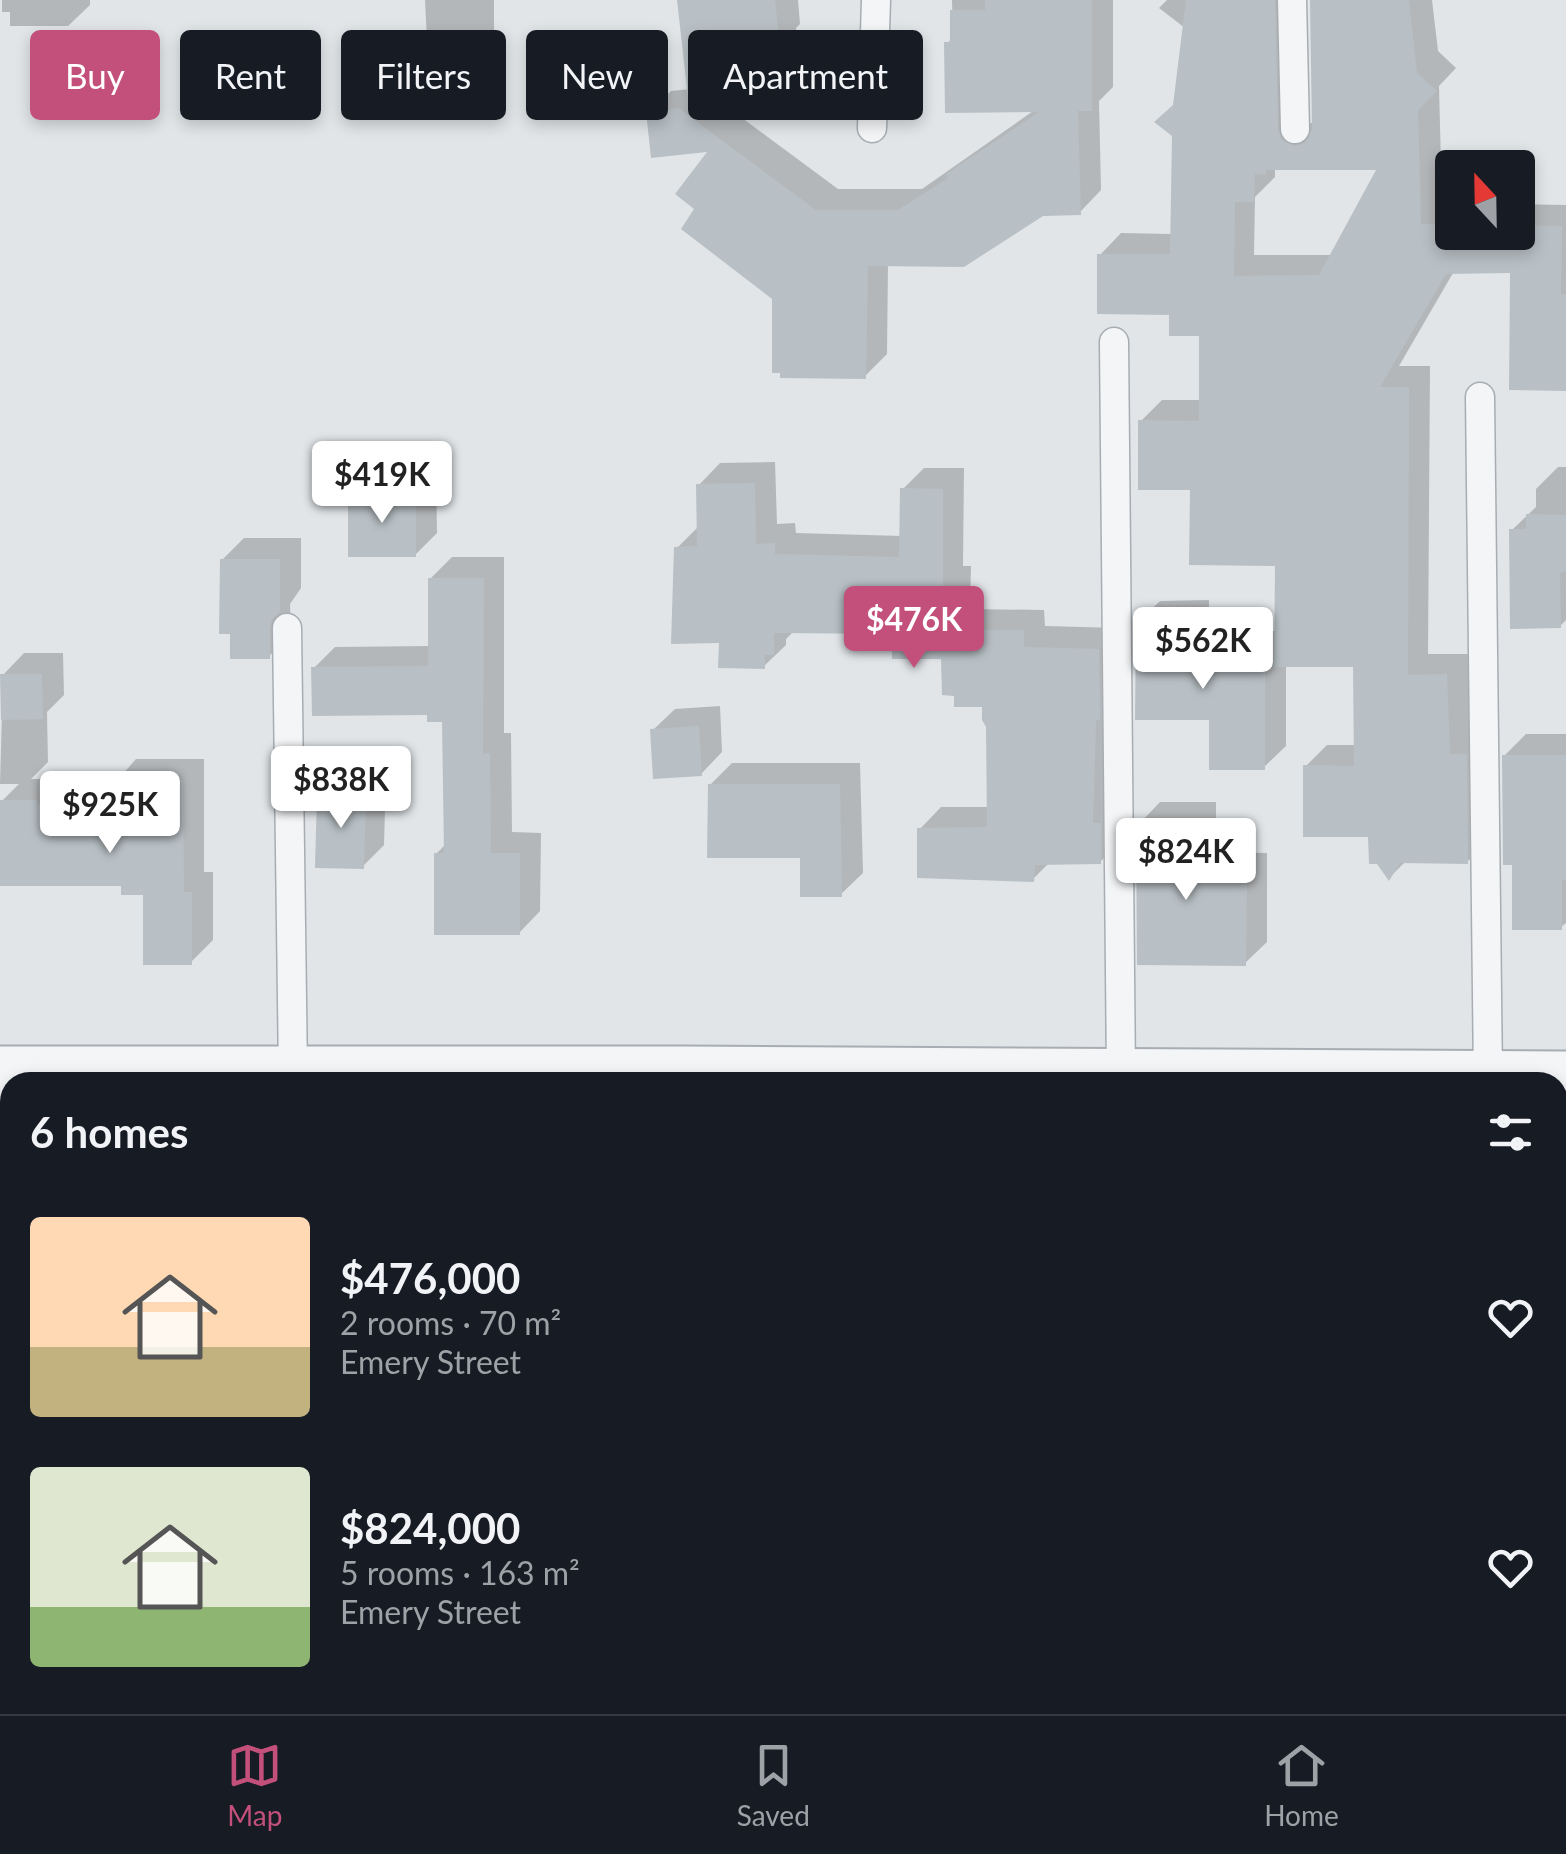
<!DOCTYPE html>
<html lang="en">
<head>
<meta charset="utf-8">
<style>
	:root { --surface:#171b24; --page:#20242c; --text:#f1f3f6; --muted:#9ea1a6; --line:#363941; --accent:#c3507a }
	body { margin:0; font-family:Lato,sans-serif; background:var(--page); color:var(--text); height:100vh; display:flex; flex-direction:column; font-size:38px; white-space:nowrap }
	* { box-sizing:border-box; margin:0 }
	p { font-size:32px; color:var(--muted) }
	.icon { flex:none; width:55px; height:55px; fill:none; stroke:currentColor; stroke-width:2; stroke-linecap:round; stroke-linejoin:round }
	.map { position:relative; flex:1; overflow:hidden }
	.sheet { position:absolute; left:0px; top:1072px; width:1568px; height:642px; display:flex; flex-direction:column; background:var(--surface); border-radius:30px 30px 0 0; box-shadow:0 5px 15px #0003 }
	.sheet>* { flex:none }
	.hud { position:absolute; left:30px; top:30px; width:1000px; height:90px; display:flex; gap:20px }
	.needle { width:65px; rotate:338deg }
	.tools { position:absolute; left:1435px; top:150px; display:grid; gap:20px }
	.tools a { display:grid; place-items:center; width:100px; height:100px; border-radius:10px; background:var(--surface); box-shadow:0 5px 15px #0003; font-size:50px }
	.price { position:absolute; translate:-50% -85px; padding:0 22px; border-radius:10px; background:#fff; color:#222; font-size:32px; line-height:65px; filter:drop-shadow(0 2px 5px #0008) }
	.price::after { content:''; position:absolute; left:50%; top:60px; width:30px; height:22px; margin-left:-15px; background:inherit; clip-path:polygon(0 0,100% 0,50% 100%) }
	.price.active { background:var(--accent); color:#fff }
	ul { padding:0; list-style:none }
	li { display:flex; align-items:center; gap:30px; height:250px; padding:0 30px }
	li span { display:grid; place-items:center; flex:none; width:280px; height:200px; border-radius:10px; color:#555 }
	li>.icon { margin-inline-start:auto }
	span .icon { width:120px; height:120px; fill:#fffc; stroke-width:1 }
	li b { font-size:42px }
	h2 { display:flex; justify-content:space-between; align-items:center; height:120px; padding:0 30px; font-size:42px }
	.pill { padding:0 35px; border-radius:10px; background:var(--surface); box-shadow:0 5px 15px #0003; font-size:35px; line-height:90px }
	.pill.active { background:var(--accent); color:#fff }
	.dock { display:flex; justify-content:space-around; align-items:center; height:140px; border-top:2px solid var(--line); background:var(--surface); font-size:28px; color:var(--muted) }
	.dock a { display:grid; justify-items:center; gap:5px }
	.dock .active { color:var(--accent) }
	.map>svg:first-child { display:block }
	.shadow { fill:#0003; fill-rule:evenodd }
	.building { fill:#b8c0c5; fill-rule:evenodd }
	.lines { fill:none; stroke-linecap:round; stroke-linejoin:round }
	.lane-casing { stroke:#a7adb2; stroke-width:31 }
	.street-casing { stroke:#a7adb2; stroke-width:59 }
	.lane { stroke:#f3f5f7; stroke-width:28 }
	.street { stroke:#f3f5f7; stroke-width:55 }
</style>
</head>
<body>
<div class="map">
<svg width="1566" height="1714" viewBox="0 0 1566 1714">
	<rect width="100%" height="100%" fill="#e1e5e8"/>
	<g class="shadow">
		<polygon points="2,0 90,0 90,5 68,26 10,26 10,12 2,12"/>
		<polygon points="425,0 494,0 494,41 483,52 483,58 461,80 429,80"/>
		<polygon points="680,0 798,0 800,24 796,28 802,85 780,107 734,112 838,189 922,189 1036,109 947,43 953,38 952,0 1113,0 1113,87 1099,101 1101,190 1080,212 1043,213 888,264 887,354 865,376 697,208 713,149 649,113 671,91 690,89"/>
		<path d="M1167,0H1296L1307,123H1315L1312,0H1432L1438,51L1456,68L1439,86L1442,204H1452V232H1518V204L1566,205V389L1512,270L1453,273L1399,366H1430L1428,654H1468L1471,733L1489,840L1467,862L1406,861L1390,877L1371,835L1306,766L1327,745H1356L1355,665L1286,664V746L1264,767L1211,718L1138,622L1160,601L1209,600V631H1277L1278,564L1192,488L1141,421L1162,400H1201V333L1100,255L1121,233L1172,234L1176,104L1185,28L1159,8ZM1380,167L1333,255H1254L1255,197L1275,177V168Z"/>
		<polygon points="775,462 777,524 795,523 796,533 902,536 902,490 924,468 964,468 963,566 971,566 970,609 1044,610 1045,626 1120,628 1122,840 1100,862 1050,862 1033,879 920,829 941,807 989,807 988,726 984,705 944,657 894,631 795,630 786,639 786,645 764,666 721,640 677,548 700,525 699,485 720,463"/>
		<polygon points="1558,467 1566,467 1566,620 1560,626 1512,530 1536,507 1536,489"/>
		<polygon points="372,474 436,474 437,533 415,555 350,496"/>
		<polygon points="244,538 301,538 301,588 290,604 291,635 269,656 233,632 222,560"/>
		<polygon points="452,557 504,557 504,733 511,733 512,832 541,833 540,911 519,933 436,854 446,844 445,719 314,668 335,647 430,646 430,579"/>
		<polygon points="24,653 63,653 64,695 47,712 48,762 31,779 58,779 58,784 114,784 136,759 204,759 204,872 213,872 213,940 191,962 145,892 123,884 2,801 19,784 0,784 3,675"/>
		<polygon points="720,706 722,752 701,774 653,730 675,709"/>
		<polygon points="1526,734 1566,734 1566,923 1561,927 1515,863 1504,756"/>
		<polygon points="732,763 860,763 863,873 841,894 802,855 710,785"/>
		<polygon points="341,774 386,774 384,845 363,866 319,795"/>
		<polygon points="1160,802 1216,802 1216,852 1267,853 1267,942 1245,963 1139,824"/>
		<rect x="1558" y="1191" width="8" height="60"/>
		<rect x="1558" y="1329" width="8" height="255"/>
		<polygon points="10,1668 10,1705 100,1705 100,1714 0,1714 0,1678"/>
		<polygon points="134,1705 210,1705 201,1714 143,1714"/>
		<rect x="315" y="1705" width="511" height="9"/>
		<rect x="898" y="1705" width="152" height="9"/>
		<polygon points="1365,1705 1451,1705 1458,1714 1365,1714"/>
	</g>
	<g class="building">
		<polygon points="677,0 775,0 780,48 775,49 782,109 693,119 816,210 898,210 948,178 946,174 1039,112 945,113 944,42 950,42 950,10 985,10 985,0 1092,0 1092,111 1078,111 1081,215 1043,216 964,267 868,266 866,379 780,378 780,373 772,373 772,299 681,229 694,209 675,194 707,152 651,158 646,112 679,108 690,116"/>
		<path d="M1186,0H1275L1278,129L1281,139L1294,146L1305,143L1312,130L1310,0H1409L1417,73L1437,91L1418,110L1421,224H1452V232H1518V225L1562,226L1561,294H1566V391L1509,390L1510,273L1446,274L1380,387H1409L1408,675L1447,674L1450,754H1467L1468,864L1400,863L1389,881L1377,864H1369L1368,837H1303V765L1354,766L1353,667H1274L1275,566L1189,565L1190,490H1138V420L1199,421V336H1169V315L1097,314V254H1170L1172,136L1154,122L1173,105ZM1266,170H1376L1319,275L1234,276L1235,202H1254L1255,174L1266,175Z"/>
		<polygon points="424,39 463,39 462,82 426,83"/>
		<polygon points="755,483 756,544 775,543 775,554 899,557 900,488 943,489 943,587 950,587 950,630 1024,630 1024,647 1099,649 1100,720 1096,720 1093,823 1101,823 1101,864 1035,865 1034,882 917,878 917,828 987,827 986,727 982,720 982,707 954,707 954,696 942,695 941,659 892,659 892,634 774,633 774,655 765,655 765,669 718,668 719,643 671,644 674,547 697,546 696,484"/>
		<rect x="348" y="495" width="68" height="62"/>
		<polygon points="1526,514 1566,515 1566,571 1560,573 1561,628 1510,629 1509,529 1526,529"/>
		<polygon points="220,559 280,559 280,612 272,619 270,627 270,659 230,659 230,634 219,634"/>
		<polygon points="428,578 484,578 483,754 490,753 491,853 520,853 520,935 434,935 434,853 444,853 442,722 427,722 427,715 312,716 311,667 428,666"/>
		<polygon points="1136,621 1189,621 1189,652 1265,652 1265,770 1209,770 1209,720 1135,720"/>
		<polygon points="0,674 42,674 43,719 1,720"/>
		<polygon points="699,726 702,776 653,779 650,729"/>
		<polygon points="1502,755 1566,755 1566,880 1562,880 1562,930 1512,930 1512,865 1503,865"/>
		<polygon points="112,780 183,780 184,892 192,892 192,965 143,965 143,895 121,895 121,886 0,886 0,800 37,800 37,804 112,804"/>
		<polygon points="708,784 840,784 842,897 800,897 800,858 707,858"/>
		<polygon points="317,794 366,795 364,869 315,868"/>
		<polygon points="1136,823 1195,823 1195,873 1247,873 1246,966 1137,965"/>
	</g>
	<g class="lines">
		<g class="lane-casing">
			<g id="lane">
				<polyline points="1292,0 1295,129"/>
				<polyline points="872,128 876,0"/>
				<polyline points="1114,342 1121,1077"/>
				<polyline points="1480,397 1488,1079"/>
				<polyline points="287,628 293,1074"/>
				<polyline points="1461,1714 1461,1705"/>
			</g>
		</g>
		<g class="street-casing">
			<polyline id="street" points="0,1074 685,1074 1566,1079"/>
		</g>
		<use href="#lane" class="lane"/>
		<use href="#street" class="street"/>
	</g>
</svg>
<div class="tools">
<a><svg class="needle" viewBox="-14 -14 28 28"><path d="M0-13l5 13h-10z" fill="#e53935"/><path d="M0 13l5-13h-10z" fill="#9ea1a6"/></svg></a>
</div>
<b class="price" style="left:382px;top:526px">$419K</b>
<b class="price active" style="left:914px;top:671px">$476K</b>
<b class="price" style="left:1203px;top:692px">$562K</b>
<b class="price" style="left:341px;top:831px">$838K</b>
<b class="price" style="left:110px;top:856px">$925K</b>
<b class="price" style="left:1186px;top:903px">$824K</b>
<div class="hud">
<a class="pill active">Buy</a>
<a class="pill">Rent</a>
<a class="pill">Filters</a>
<a class="pill">New</a>
<a class="pill">Apartment</a>
</div>
<section class="sheet">
<h2>6 homes<svg class="icon" aria-label="filters" viewBox="0 0 24 24"><path d="M4 7h16M4 17h16"/><circle cx="9" cy="7" r="2"/><circle cx="15" cy="17" r="2"/></svg></h2>
<ul>
<li><span style="background:linear-gradient(#ffd9b3 65%,#c2b280 0)"><svg class="icon" aria-label="home" viewBox="0 0 24 24"><path d="M3 11l9-7 9 7M6 9v11h12V9"/></svg></span><div><b>$476,000</b><p>2 rooms · 70 m²</p><p>Emery Street</p></div><svg class="icon" aria-label="heart" viewBox="0 0 24 24"><path d="M12 20l-8-8c-3-5 5-10 8-4 3-6 11-1 8 4z"/></svg></li>
<li><span style="background:linear-gradient(#dfe7d0 70%,#8fb573 0)"><svg class="icon" aria-label="home" viewBox="0 0 24 24"><path d="M3 11l9-7 9 7M6 9v11h12V9"/></svg></span><div><b>$824,000</b><p>5 rooms · 163 m²</p><p>Emery Street</p></div><svg class="icon" aria-label="heart" viewBox="0 0 24 24"><path d="M12 20l-8-8c-3-5 5-10 8-4 3-6 11-1 8 4z"/></svg></li>
</ul>
</section>
</div>
<nav class="dock">
<a class="active"><svg class="icon" aria-label="map" viewBox="0 0 24 24"><path d="M3 6l6-2 6 2 6-2v14l-6 2-6-2-6 2zM9 4v14M15 6v14"/></svg>Map</a>
<a><svg class="icon" aria-label="saved" viewBox="0 0 24 24"><path d="M7 4h10v16l-5-4-5 4z"/></svg>Saved</a>
<a><svg class="icon" aria-label="home" viewBox="0 0 24 24"><path d="M3 11l9-7 9 7M6 9v11h12V9"/></svg>Home</a>
</nav>
</body>
</html>
